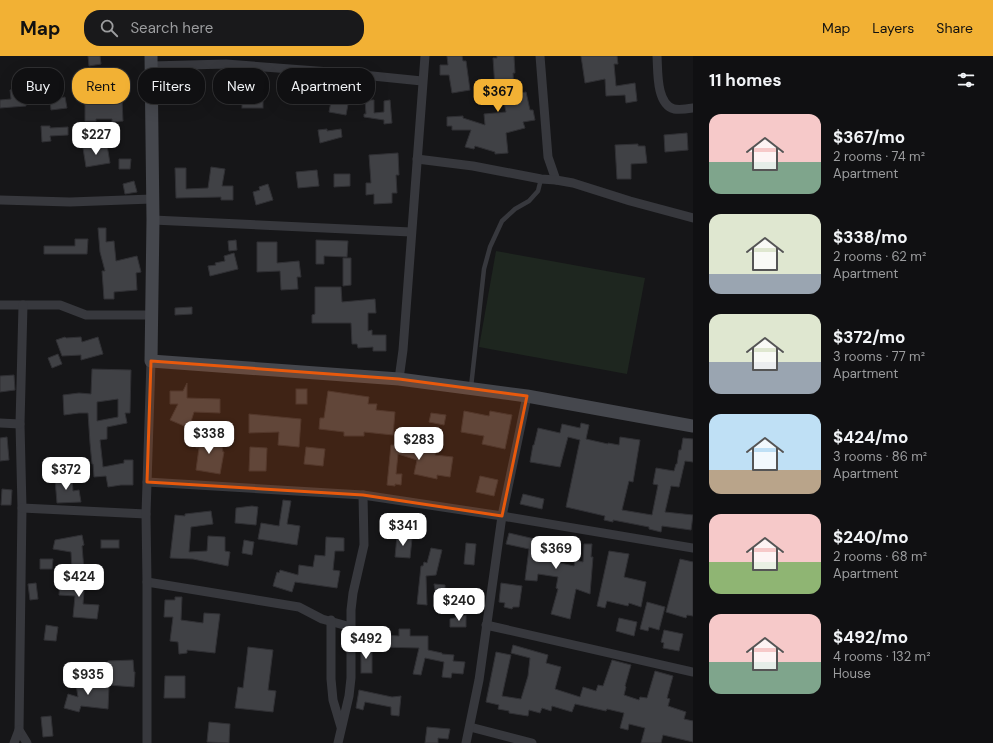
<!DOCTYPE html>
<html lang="en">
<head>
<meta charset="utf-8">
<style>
	:root { --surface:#101012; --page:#19191b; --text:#f1f3f6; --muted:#9c9d9f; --line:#303032; --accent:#f2b134 }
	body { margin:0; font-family:"DM Sans",sans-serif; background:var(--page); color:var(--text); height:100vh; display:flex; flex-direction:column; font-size:15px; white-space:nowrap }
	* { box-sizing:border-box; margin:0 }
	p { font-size:13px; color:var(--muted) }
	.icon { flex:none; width:22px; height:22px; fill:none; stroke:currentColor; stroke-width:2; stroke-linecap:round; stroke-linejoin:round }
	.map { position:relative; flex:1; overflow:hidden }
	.side { display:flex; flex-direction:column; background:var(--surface); width:300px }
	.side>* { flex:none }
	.hud { position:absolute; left:12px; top:12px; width:380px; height:36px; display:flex; gap:8px }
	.price { position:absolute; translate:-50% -34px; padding:0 9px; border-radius:8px; background:#fff; color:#222; font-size:13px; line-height:26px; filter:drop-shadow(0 1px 2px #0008) }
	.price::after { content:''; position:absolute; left:50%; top:24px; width:12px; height:9px; margin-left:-6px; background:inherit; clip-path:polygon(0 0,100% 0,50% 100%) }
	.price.on { background:var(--accent); color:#111 }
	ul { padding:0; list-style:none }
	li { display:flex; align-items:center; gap:12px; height:100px; padding:0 16px }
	li span { display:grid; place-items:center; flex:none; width:112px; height:80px; border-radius:12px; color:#555 }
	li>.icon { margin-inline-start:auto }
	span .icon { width:48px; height:48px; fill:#fffc; stroke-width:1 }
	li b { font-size:17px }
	h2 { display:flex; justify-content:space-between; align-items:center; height:48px; padding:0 16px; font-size:17px }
	.chip { padding:0 14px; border-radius:16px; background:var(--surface); box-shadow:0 4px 16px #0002,0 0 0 1px var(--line); font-size:14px; line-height:36px }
	.chip.on { background:var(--accent); color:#111 }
	header { display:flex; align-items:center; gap:24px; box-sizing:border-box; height:56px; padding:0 20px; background:var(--accent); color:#111 }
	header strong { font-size:19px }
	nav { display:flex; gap:22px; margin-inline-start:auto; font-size:14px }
	.search { width:280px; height:36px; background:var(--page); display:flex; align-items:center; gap:10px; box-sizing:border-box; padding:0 14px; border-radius:16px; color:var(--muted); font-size:15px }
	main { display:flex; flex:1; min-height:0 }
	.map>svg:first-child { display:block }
	.green { fill:#1e261f }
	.building { fill:#404145; stroke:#303034; fill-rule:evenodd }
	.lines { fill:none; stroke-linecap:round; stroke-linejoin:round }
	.lane { stroke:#37383d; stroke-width:4.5 }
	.street { stroke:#37383d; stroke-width:9 }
	.secondary { stroke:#45474d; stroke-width:13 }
	.marked { fill:#e8590c; fill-opacity:0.2; stroke:#e8590c; stroke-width:3; stroke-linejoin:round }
</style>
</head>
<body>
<header>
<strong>Map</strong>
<div class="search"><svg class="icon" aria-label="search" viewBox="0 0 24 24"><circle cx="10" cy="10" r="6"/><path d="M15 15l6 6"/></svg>Search here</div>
<nav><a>Map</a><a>Layers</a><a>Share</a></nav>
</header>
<main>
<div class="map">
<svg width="693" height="687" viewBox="0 0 693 687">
	<rect width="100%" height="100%" fill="#161618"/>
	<polygon class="green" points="496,195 645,222 627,318 479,291"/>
	<g class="building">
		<polygon points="88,0 100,0 101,8 89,10"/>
		<polygon points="447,0 462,0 463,5 466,5 470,34 452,37 449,19 440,19 440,9 448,9"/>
		<polygon points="497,0 514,0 515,17 513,17 514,38 526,36 530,54 533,54 535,64 523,66 525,72 506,77 508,97 495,98 495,96 475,90 474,93 465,91 471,74 452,74 452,70 447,70 447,61 463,60 463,62 485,69 484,58 506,56 501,32 495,32 493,2 497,2"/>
		<polygon points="581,0 617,0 618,8 614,8 616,30 635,27 637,45 626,47 625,39 606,40 605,23 585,27"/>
		<rect x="343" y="25" width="9" height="12"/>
		<polygon points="83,31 103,31 103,45 122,44 123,65 112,66 112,63 96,63 96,65 85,65 85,42 84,42"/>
		<polygon points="24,32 26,50 0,52 0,44 11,43 10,34"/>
		<polygon points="332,40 349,43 346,59 329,56"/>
		<polygon points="65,41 67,52 51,54 50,44"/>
		<rect x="242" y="41" width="21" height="11"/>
		<polygon points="365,44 374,44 374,57 384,56 384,45 390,44 392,67 384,68 384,64 364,61 364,58 366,58"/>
		<polygon points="41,70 50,70 50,72 68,71 68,79 50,80 51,85 42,86"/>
		<polygon points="327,73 327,75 341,73 342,81 320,87 318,74"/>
		<polygon points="687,77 688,94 665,96 664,79"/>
		<polygon points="638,88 638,90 645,90 647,107 631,108 631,123 617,123 615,89"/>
		<polygon points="107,89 110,107 86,111 83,92"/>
		<polygon points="398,97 399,119 396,119 397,137 392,137 392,147 374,148 374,138 366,139 366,127 371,127 369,99"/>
		<polygon points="119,103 131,103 130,113 119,113"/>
		<polygon points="211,111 225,113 222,130 233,130 233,144 221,144 221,141 176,142 175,112 186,112 186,133 208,132"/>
		<polygon points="317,114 319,130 298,132 296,116"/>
		<polygon points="334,118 350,118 350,130 334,131"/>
		<polygon points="134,125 137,136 125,138 123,128"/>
		<polygon points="268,128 273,144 256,149 253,136 260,134 259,131"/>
		<polygon points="98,172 106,172 106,186 114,185 116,205 137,200 141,216 136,217 137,234 114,236 114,243 104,243 102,215 105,215 100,196"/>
		<polygon points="75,183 88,183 87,198 44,198 44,190 75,190"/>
		<polygon points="236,184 237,194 229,195 228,185"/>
		<polygon points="316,184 348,185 347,201 324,200 324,208 316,208"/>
		<polygon points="257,186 277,186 277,207 299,205 301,221 297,221 298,233 281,234 280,215 257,216"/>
		<polygon points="234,197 238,213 210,220 208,210 216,209 215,207 225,205 224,200"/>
		<polygon points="343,202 351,202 351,229 343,230"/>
		<polygon points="315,231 341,231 342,246 375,243 376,257 368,257 368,275 372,274 372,279 386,279 386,295 373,295 373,291 358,292 357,288 352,288 351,267 312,267 312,259 315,258"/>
		<polygon points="192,251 192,258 175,259 175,252"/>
		<polygon points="65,281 66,282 81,281 82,286 98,281 103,298 81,304 81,299 62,300 56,284"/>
		<polygon points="58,298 62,308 52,312 48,302"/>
		<path d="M92,313L131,314L130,357H125L127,367L107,371V383L100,384L103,411L124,407V404H133V429H121L108,431L106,420L94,421L93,408H92L90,387L88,357H79L64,359L63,339L79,337L91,338ZM118,343V361L97,365V346Z"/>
		<polygon points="14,319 15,334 0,336 0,320"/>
		<polygon points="187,327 187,342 220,343 220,357 194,356 189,372 170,364 178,348 170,348 170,335 183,335"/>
		<rect x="296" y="333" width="11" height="15"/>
		<polygon points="328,335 369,341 368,348 377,348 376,354 395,356 393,379 364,376 364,380 344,380 344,376 319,373 320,362 324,362"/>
		<polygon points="464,355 489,360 490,355 512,359 505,393 482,388 484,380 461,376"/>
		<polygon points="431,357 446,359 444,369 429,366"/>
		<polygon points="249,358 301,363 299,391 278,389 279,376 249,377"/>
		<polygon points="581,367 589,369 586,383 608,388 608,387 619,389 620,381 640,384 633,426 629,425 622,454 652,459 658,429 653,428 656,412 674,415 676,408 677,408 679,394 681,394 683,382 693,383 693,406 685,405 679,431 671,430 665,456 693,459 691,474 662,470 661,476 649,473 649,471 613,464 613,466 604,464 605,460 566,451 580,384 568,381 560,411 530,406 533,389 534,389 538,372 560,377 562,368 580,372"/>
		<polygon points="196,378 211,378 211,390 222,390 223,396 224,396 220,418 196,414 199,392 196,392"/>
		<polygon points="7,381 9,404 0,405 0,382"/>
		<polygon points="408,383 437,390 435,399 453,401 450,421 437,419 437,423 414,418 417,404 398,398 396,418 402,418 401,429 395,428 395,430 387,429 391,389 407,390"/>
		<polygon points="250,391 267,392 266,415 249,415"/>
		<polygon points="306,391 325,393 323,410 304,408"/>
		<polygon points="480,420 498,424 494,440 476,436"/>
		<polygon points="72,422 73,435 79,434 81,446 57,447 55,423"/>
		<polygon points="2,433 12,434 11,449 1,449"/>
		<polygon points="523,438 544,443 542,453 520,448"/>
		<polygon points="283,444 291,445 287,468 300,470 297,489 258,483 261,467 279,470"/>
		<polygon points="252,450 258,451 256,469 235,467 236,452"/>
		<polygon points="211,455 213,468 191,471 189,496 207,495 208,480 225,481 225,495 230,496 228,510 193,503 170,502 175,459 185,460 185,458"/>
		<polygon points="509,477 539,484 540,481 560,485 556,506 574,510 575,504 583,506 584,488 592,488 591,501 593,501 590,538 576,533 570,563 551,558 558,533 556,532 558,521 538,518 537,525 525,524 529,493 506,488"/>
		<polygon points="82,479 84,489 82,490 84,514 72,514 71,496 53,493 55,484"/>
		<polygon points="397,480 412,482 410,502 395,501"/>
		<polygon points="326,481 344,482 344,495 335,495 333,514 340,515 337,532 295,526 292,536 273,530 277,516 279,517 280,514 298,519 299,509 313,511 315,499 325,500"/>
		<rect x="101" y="484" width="18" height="8"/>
		<polygon points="244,484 254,486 252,499 242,497"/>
		<polygon points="466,487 476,488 474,509 464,508"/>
		<polygon points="431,492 442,494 436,519 426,520 427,549 417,548 421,510 423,510 424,506 427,507"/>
		<polygon points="609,495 629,498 624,521 646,526 641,551 629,547 628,550 607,545 605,552 597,550"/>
		<polygon points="40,503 53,503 52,513 40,513"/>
		<polygon points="680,503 693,506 693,560 687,559 686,562 666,556"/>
		<polygon points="85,522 83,548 99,549 97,563 73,561 75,540 59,539 60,525"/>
		<polygon points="36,527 38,543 30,544 28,528"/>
		<polygon points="501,527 522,530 519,551 513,551 512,553 504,551 505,547 499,546"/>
		<polygon points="434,528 445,529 445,532 466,535 465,544 471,545 470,553 438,550"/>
		<polygon points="175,541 182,541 181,564 203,567 204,557 220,558 215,597 187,594 187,597 179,598 178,586 170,585 173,561 164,561 165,544 175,544"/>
		<polygon points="647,546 665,551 659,574 649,571 648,575 640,573"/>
		<polygon points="466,559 466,571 450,571 450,563"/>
		<polygon points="619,562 637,566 634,580 616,575"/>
		<polygon points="46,569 58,571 56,585 44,584"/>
		<polygon points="399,573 410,573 410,580 428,580 428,594 442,597 442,598 454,599 453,605 465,606 463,618 452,617 451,622 442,621 444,606 425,602 421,619 413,618 419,592 381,591 382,579 399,580"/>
		<polygon points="664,574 683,578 679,595 663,592 664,587 661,586"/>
		<polygon points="513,589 548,599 546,607 561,611 555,633 580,641 583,631 596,635 598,629 603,630 612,604 631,609 625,630 626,631 624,639 639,644 640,641 647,642 655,615 673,620 667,642 670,643 668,650 686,656 684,663 693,665 693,686 663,679 661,687 641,687 645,672 629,668 628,674 620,672 624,657 607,653 606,655 575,648 572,656 552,650 551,655 542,652 540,657 529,654 528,660 509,657 509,655 498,653 499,649 486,646 496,596 511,599 502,640 521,643 528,620 530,602 511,597"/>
		<polygon points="248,591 273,594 268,634 276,635 273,656 235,652 238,631 243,632"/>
		<rect x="361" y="591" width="11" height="26"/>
		<polygon points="133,604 134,616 135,616 134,631 108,629 109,613 108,613 108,605"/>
		<polygon points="82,614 84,629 109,630 108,653 81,650 79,656 64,652 68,638 78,641 74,616"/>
		<polygon points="165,620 185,620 185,642 164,642"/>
		<polygon points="359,634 392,641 401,640 399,660 391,659 391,651 365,646 363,654 356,652"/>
		<polygon points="51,660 53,680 43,681 41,661"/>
		<polygon points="209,666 230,668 229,687 207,686"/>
		<polygon points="427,671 450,673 448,683 438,682 438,687 425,687"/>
	</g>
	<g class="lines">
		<polyline class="lane" points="471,331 484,213 490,191 502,165 515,153 529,145 538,135 541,123"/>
		<g class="street">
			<polyline points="540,0 548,101 556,124"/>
			<path d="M657,0C658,15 656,48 674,53C680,54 687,53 693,52"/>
			<polyline points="151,10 226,8 343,17 422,25"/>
			<polyline points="417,103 473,110 541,123 556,124 573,127 630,145 693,162"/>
			<polyline points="0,144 70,146 152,143"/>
			<polyline points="153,164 411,176"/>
			<polyline points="0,249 60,249 86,259 150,259"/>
			<polyline points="23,249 20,368 22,452 19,674 27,687"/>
			<polyline points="399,323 403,294 425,0"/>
			<polyline points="0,367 20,368"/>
			<polyline points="147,426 363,439 502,460 693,492"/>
			<polyline points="22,452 146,458"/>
			<polyline points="147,526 299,551 322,563 351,571"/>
			<polyline points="331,564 331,623 333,644 341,671"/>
			<polyline points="486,569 693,616"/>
			<polyline points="470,671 532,687"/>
			<polyline points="14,687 19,674"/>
			<polyline points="147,687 147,526 146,458 151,305"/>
			<polyline points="338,687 349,640 351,622 351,554 353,537 364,489 363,439"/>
			<polyline points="466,687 479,624 502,460 527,340"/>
		</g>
		<polyline class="secondary" points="151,0 153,164 151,305 399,323 527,340 693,370"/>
	</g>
	<path class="marked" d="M151,305L399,323L527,340L502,460L363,439L147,426Z"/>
</svg>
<b class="price on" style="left:498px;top:57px">$367</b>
<b class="price" style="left:96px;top:100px">$227</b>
<b class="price" style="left:209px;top:399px">$338</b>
<b class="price" style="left:419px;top:405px">$283</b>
<b class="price" style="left:66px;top:435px">$372</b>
<b class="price" style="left:403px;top:491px">$341</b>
<b class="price" style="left:556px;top:514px">$369</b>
<b class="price" style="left:79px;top:542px">$424</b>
<b class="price" style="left:459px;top:566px">$240</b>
<b class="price" style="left:366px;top:604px">$492</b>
<b class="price" style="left:88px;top:640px">$935</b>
<div class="hud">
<a class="chip">Buy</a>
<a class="chip on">Rent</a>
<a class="chip">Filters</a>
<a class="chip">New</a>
<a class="chip">Apartment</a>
</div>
</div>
<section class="side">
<h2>11 homes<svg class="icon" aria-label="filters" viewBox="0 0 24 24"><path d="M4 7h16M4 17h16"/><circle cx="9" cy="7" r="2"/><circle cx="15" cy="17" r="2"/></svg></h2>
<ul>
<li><span style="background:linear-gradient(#f6c9c9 60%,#7fa58c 0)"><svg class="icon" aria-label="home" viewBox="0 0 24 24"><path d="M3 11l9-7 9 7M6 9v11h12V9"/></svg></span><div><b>$367/mo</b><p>2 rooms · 74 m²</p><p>Apartment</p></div></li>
<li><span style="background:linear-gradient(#dfe7d0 75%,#9aa5b1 0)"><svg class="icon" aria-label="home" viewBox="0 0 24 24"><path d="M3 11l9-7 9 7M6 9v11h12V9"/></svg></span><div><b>$338/mo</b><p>2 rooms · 62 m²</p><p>Apartment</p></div></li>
<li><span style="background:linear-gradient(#dfe7d0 60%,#9aa5b1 0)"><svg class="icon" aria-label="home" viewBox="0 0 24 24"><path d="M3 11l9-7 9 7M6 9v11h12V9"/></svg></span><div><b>$372/mo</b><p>3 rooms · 77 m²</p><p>Apartment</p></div></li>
<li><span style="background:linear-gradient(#bfe0f5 70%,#b9a48a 0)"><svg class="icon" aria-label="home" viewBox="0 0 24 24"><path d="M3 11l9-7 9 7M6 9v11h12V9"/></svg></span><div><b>$424/mo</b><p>3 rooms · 86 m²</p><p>Apartment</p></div></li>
<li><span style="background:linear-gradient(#f6c9c9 60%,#8fb573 0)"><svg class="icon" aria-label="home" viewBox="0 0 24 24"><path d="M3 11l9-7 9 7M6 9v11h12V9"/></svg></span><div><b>$240/mo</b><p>2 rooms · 68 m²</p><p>Apartment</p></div></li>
<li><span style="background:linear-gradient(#f6c9c9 60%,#7fa58c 0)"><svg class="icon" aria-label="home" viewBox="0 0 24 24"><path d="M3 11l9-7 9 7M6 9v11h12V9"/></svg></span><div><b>$492/mo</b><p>4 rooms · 132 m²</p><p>House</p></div></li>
</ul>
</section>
</main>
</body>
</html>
